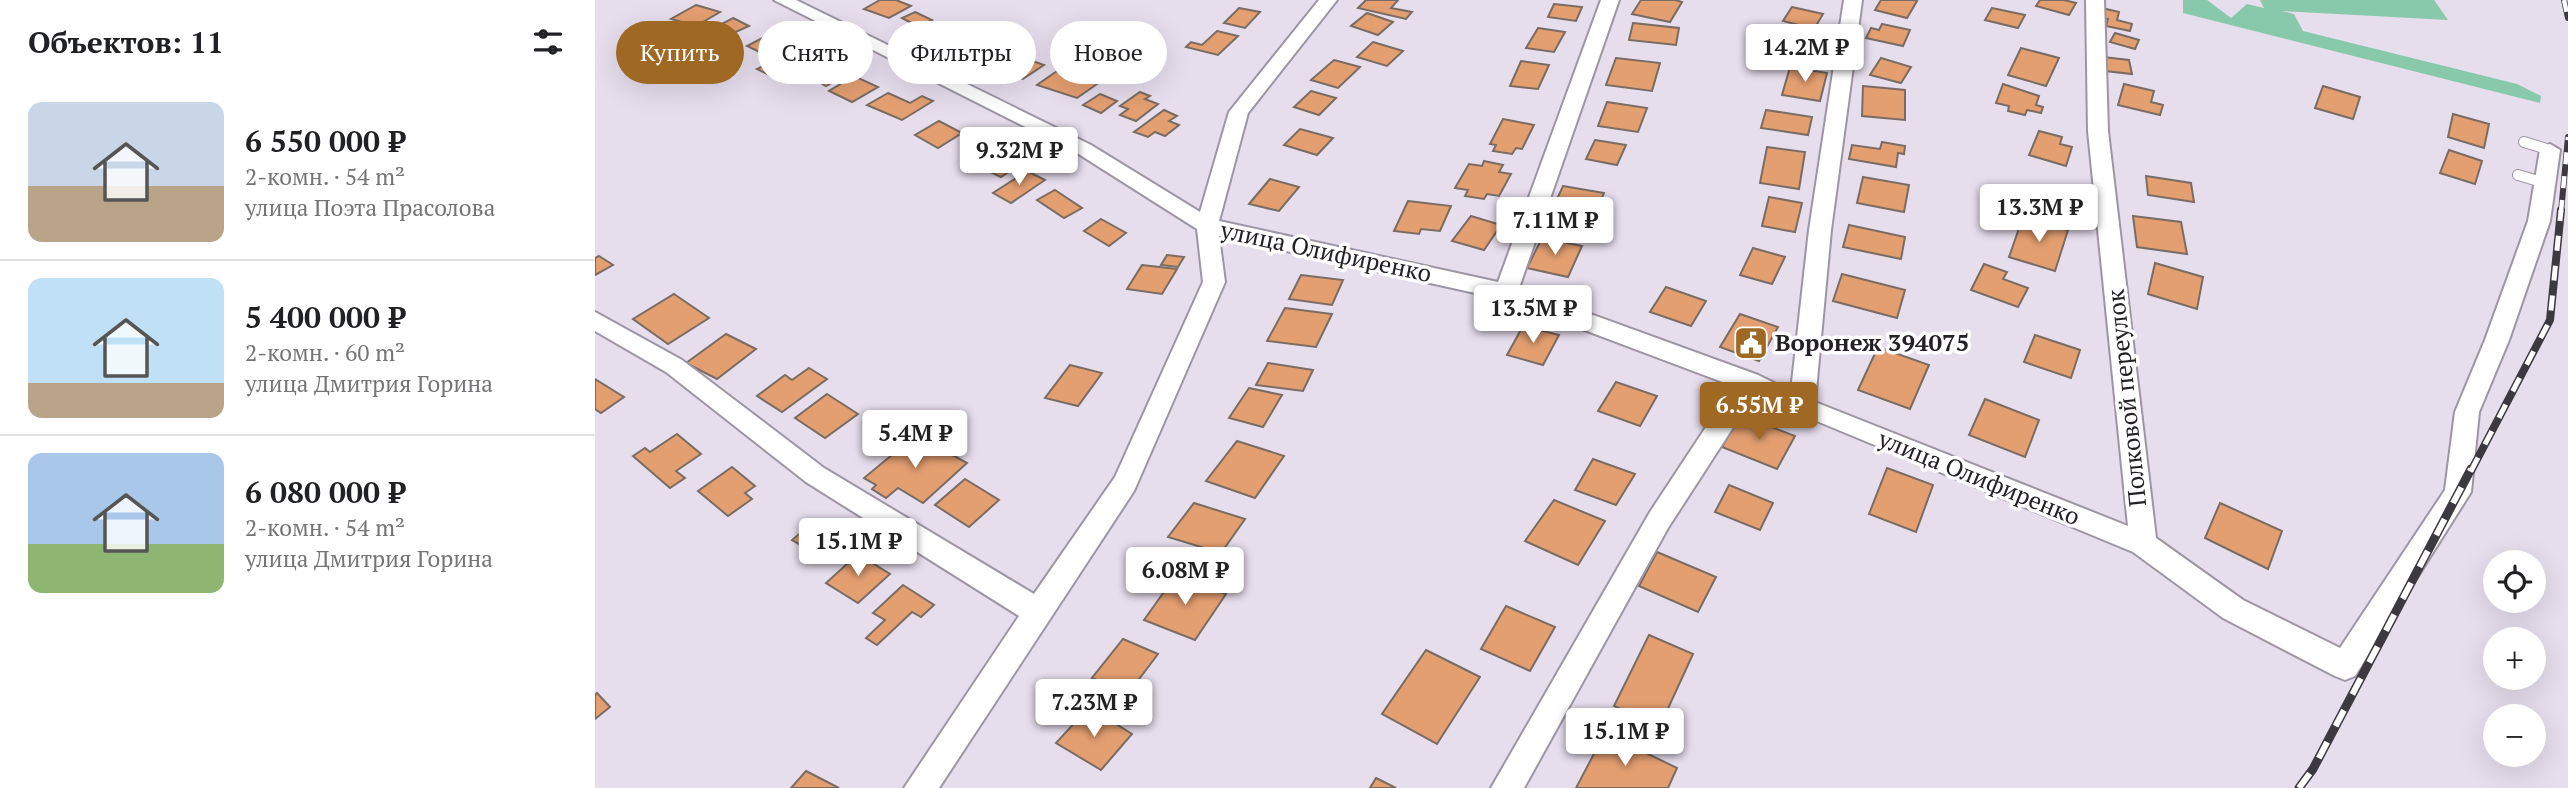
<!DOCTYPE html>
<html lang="ru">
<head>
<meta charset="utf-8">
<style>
	:root { --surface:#fff; --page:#f2f2f2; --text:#202124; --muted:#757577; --line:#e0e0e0; --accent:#9f6823 }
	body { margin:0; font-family:"PT Serif",serif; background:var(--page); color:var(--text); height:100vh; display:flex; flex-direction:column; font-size:26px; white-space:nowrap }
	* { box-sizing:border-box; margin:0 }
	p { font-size:23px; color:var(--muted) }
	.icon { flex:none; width:38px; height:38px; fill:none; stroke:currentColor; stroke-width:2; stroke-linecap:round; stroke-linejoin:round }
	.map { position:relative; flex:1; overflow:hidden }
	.side { display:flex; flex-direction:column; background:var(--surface); width:595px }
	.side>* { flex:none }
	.top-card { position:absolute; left:21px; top:21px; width:665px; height:63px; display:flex; gap:14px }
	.controls { position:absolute; left:1888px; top:550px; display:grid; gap:14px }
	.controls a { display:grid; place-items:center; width:63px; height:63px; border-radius:50%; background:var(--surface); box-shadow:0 7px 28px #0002; font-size:35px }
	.price { position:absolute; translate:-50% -60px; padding:0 16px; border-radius:7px; background:#fff; color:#222; font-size:23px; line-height:46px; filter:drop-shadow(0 2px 4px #0008) }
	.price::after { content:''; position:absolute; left:50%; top:42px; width:21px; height:16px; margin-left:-10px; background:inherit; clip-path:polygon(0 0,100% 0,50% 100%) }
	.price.active { background:var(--accent); color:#fff }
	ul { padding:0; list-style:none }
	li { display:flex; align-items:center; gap:21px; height:175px; padding:0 28px }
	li+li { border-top:2px solid var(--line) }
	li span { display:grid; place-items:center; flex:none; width:196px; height:140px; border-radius:14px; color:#555 }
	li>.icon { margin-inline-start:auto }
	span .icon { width:84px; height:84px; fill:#fffc; stroke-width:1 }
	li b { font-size:30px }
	h2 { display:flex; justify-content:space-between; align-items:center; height:84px; padding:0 28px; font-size:30px }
	.pill { padding:0 24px; border-radius:32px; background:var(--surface); box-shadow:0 7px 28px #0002; font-size:24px; line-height:63px }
	.pill.active { background:var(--accent); color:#fff }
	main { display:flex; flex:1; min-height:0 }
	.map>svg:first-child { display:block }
	.green { fill:#87c9aa }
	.building { fill:#e49f71; stroke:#7a6c63; stroke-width:2 }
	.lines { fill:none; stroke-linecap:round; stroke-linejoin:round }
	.service-casing { stroke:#9d95a4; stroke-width:12 }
	.minor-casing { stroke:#9d95a4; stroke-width:4 }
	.service { stroke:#fff; stroke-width:10 }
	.minor { fill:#fff; fill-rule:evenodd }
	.rail-far2-casing { stroke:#3d3940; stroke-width:6 }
	.rail-far1-casing { stroke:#3d3940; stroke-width:8 }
	.rail-casing { stroke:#3d3940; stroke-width:9 }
	.rail-far2 { stroke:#fff; stroke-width:4.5; stroke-dasharray:12; stroke-linecap:butt }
	.rail-far1 { stroke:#fff; stroke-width:5; stroke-dasharray:15; stroke-linecap:butt }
	.rail { stroke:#fff; stroke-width:6; stroke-dasharray:18; stroke-linecap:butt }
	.labels { text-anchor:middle; stroke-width:7; stroke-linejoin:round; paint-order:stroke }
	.street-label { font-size:24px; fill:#232026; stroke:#fff }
	.poi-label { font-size:24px; font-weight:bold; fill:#232026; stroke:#fff; text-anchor:start }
</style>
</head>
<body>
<main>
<section class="side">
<h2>Объектов: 11<svg class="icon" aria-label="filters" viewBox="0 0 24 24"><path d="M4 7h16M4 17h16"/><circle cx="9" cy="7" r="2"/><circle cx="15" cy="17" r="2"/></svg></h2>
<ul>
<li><span style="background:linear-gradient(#c9d6e8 60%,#b9a48a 0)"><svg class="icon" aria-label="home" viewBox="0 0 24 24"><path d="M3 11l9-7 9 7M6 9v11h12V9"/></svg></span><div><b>6 550 000 ₽</b><p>2-комн. · 54 m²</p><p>улица Поэта Прасолова</p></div></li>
<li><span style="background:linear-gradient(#bfe0f5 75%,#b9a48a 0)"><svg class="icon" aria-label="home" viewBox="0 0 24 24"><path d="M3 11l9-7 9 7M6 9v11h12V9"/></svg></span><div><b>5 400 000 ₽</b><p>2-комн. · 60 m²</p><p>улица Дмитрия Горина</p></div></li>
<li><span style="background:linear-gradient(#a9c7e8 65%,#8fb573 0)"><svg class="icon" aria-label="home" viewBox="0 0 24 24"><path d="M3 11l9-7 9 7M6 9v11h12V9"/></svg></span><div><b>6 080 000 ₽</b><p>2-комн. · 54 m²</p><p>улица Дмитрия Горина</p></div></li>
</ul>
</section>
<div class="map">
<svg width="1973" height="788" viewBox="0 0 1973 788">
	<rect width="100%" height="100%" fill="#e6dded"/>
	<polygon class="green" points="1588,0 1612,0 1636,18 1652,4 1669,8 1665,0 1839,0 1853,20 1687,11 1699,14 1708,31 1922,84 1946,96 1945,103 1588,13"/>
	<g class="building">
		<polygon points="285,0 301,0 316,6 294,18 269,9"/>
		<polygon points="771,0 803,0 796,8 817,12 811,19 763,8"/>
		<polygon points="1046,0 1080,0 1087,2 1075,22 1037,14"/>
		<polygon points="1286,0 1319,0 1322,1 1312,18 1280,10"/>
		<polygon points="1445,0 1469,0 1481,3 1474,15 1441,6"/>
		<polygon points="959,4 987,7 981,21 953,17"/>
		<polygon points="101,5 125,12 101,26 76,19"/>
		<polygon points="1197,7 1228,14 1219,29 1188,21"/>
		<polygon points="644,8 665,12 650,28 629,23"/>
		<polygon points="1397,8 1430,15 1423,28 1390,20"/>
		<polygon points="1507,8 1524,12 1522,20 1537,24 1535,31 1511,26 1513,19 1505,17"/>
		<polygon points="320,12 337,20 324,27 307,18"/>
		<polygon points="772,13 798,22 783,35 756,26"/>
		<polygon points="138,18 154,26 130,37 115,30"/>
		<polygon points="1038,23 1084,28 1081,45 1034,40"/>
		<polygon points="1287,24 1315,30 1308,46 1271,38 1276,28 1284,30"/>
		<polygon points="384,28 409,38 385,52 360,42"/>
		<polygon points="943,28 970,32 959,52 931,48"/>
		<polygon points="69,31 88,36 74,44 56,39"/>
		<polygon points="622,31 643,36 623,55 591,47 596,42 607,45"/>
		<polygon points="1520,33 1544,40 1540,49 1515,42"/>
		<polygon points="175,34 196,44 173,56 152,46"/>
		<polygon points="778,42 808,51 792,66 762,57"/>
		<polygon points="1426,48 1464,58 1451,86 1413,75"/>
		<polygon points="421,55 449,65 428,79 400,69"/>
		<polygon points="1508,57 1534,60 1537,74 1510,71"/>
		<polygon points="184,58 203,68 182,79 162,69"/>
		<polygon points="1021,58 1065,63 1057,91 1011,85"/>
		<polygon points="1286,58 1316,67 1306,83 1275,75"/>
		<polygon points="237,60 254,68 235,78 240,81 231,86 219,79 224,76 215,71"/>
		<polygon points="739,60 765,67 743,88 716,80"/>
		<polygon points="926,61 954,65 943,89 915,86"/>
		<polygon points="1195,67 1232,73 1225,101 1187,95"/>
		<polygon points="462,71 502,84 482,98 442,85"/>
		<polygon points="259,76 283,87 257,102 234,91"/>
		<polygon points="1408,84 1444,96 1441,105 1448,107 1446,113 1432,110 1430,115 1413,111 1414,106 1401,103"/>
		<polygon points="1529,84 1559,91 1556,102 1568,105 1565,115 1523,105"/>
		<polygon points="1268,86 1310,90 1310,120 1267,116"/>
		<polygon points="1728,86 1765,97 1758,119 1720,108"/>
		<polygon points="716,91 741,98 724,115 699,107"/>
		<polygon points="545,92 555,96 550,99 563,104 541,121 525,115 533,109 525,106"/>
		<polygon points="293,93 315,103 327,96 338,101 307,120 272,105"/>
		<polygon points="505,94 522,101 506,113 488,105"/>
		<polygon points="1012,102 1052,108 1043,132 1003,126"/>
		<polygon points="569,110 582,116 574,121 584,125 570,136 560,132 553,137 539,132"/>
		<polygon points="1171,110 1217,117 1213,135 1166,128"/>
		<polygon points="1858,114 1894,124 1889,148 1853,137"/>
		<polygon points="908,119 939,125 927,149 921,148 917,154 898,151 901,145 895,144"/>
		<polygon points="344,121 367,133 343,148 320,135"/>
		<polygon points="705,129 738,138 722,155 689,145"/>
		<polygon points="1444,131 1467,137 1465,144 1477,147 1471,166 1434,155"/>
		<polygon points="1000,140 1031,145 1022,165 991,159"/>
		<polygon points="1287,142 1310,146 1309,154 1303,153 1301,167 1254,159 1257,145 1285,149"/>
		<polygon points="396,146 429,162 406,177 372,161"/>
		<polygon points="1172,147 1210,152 1204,189 1165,183"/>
		<polygon points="1854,150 1887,161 1880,184 1845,173"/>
		<polygon points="889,161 908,165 904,172 916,174 904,196 892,194 889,199 870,196 873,190 860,188 874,164 887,166"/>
		<polygon points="432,171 450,180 416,203 398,193"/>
		<polygon points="1551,176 1596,183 1599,202 1553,195"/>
		<polygon points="1268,177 1314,185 1309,212 1262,203"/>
		<polygon points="675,179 704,187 684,211 654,204"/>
		<polygon points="968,186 1009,193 997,222 955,214"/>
		<polygon points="460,190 487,208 469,218 442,200"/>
		<polygon points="1451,192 1472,198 1471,203 1480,205 1475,222 1445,213"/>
		<polygon points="1174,197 1207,203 1200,232 1167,226"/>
		<polygon points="813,201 856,206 845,231 826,229 824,234 799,231"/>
		<polygon points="876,216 906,225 889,250 857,241"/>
		<polygon points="1538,216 1586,222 1592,254 1542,247"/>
		<polygon points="1428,217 1473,230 1460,271 1414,257"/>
		<polygon points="506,219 531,233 514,246 489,231"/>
		<polygon points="1254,225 1310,237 1306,259 1248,247"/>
		<polygon points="947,238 987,246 973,277 932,268"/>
		<polygon points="1158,248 1190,257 1177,284 1145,275"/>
		<polygon points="572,255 589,257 583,267 566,265"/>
		<polygon points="4,256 18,265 0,275 0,258"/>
		<polygon points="1560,263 1608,277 1602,309 1553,294"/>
		<polygon points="1389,264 1412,272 1408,279 1433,288 1423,307 1376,290"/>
		<polygon points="547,265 582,269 567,294 532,289"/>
		<polygon points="1247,274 1310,290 1302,318 1238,301"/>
		<polygon points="706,275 748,280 737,305 694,299"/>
		<polygon points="1071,287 1111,301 1096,326 1055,312"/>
		<polygon points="79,294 114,318 73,344 38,319"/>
		<polygon points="690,308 737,314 721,347 672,341"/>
		<polygon points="1145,314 1183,327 1164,361 1125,347"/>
		<polygon points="928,326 964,335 948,365 912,355"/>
		<polygon points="131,334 161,349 122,379 91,363"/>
		<polygon points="1440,335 1485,350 1476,378 1429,362"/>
		<polygon points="1283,347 1334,365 1315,409 1263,390"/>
		<polygon points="673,363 718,370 708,391 661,385"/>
		<polygon points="475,365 507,373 483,406 450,398"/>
		<polygon points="214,368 232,379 187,412 162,396 190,375 197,380"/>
		<polygon points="0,379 29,397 6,413 0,409"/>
		<polygon points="1021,382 1062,396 1045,426 1003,411"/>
		<polygon points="654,388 687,395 668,427 634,418"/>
		<polygon points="232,394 263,414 230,438 200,418"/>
		<polygon points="1390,399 1444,420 1430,457 1374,435"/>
		<polygon points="1145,415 1200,436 1182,469 1127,447"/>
		<polygon points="82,434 106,454 81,471 90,478 75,488 38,456 50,448 55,452"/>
		<polygon points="321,435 372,463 328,503 303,488 291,498 277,489 281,485 269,478"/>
		<polygon points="642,441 689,456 660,498 611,481"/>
		<polygon points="998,459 1040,474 1021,505 980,490"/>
		<polygon points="137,467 160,486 150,493 157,499 133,516 103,491"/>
		<polygon points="1292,468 1338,485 1321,532 1274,514"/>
		<polygon points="370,479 404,500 374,527 340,505"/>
		<polygon points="1134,485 1178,503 1165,530 1120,512"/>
		<polygon points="959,500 1010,521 983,565 930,541"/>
		<polygon points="599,503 650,519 626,553 573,537"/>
		<polygon points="1625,503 1687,531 1673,569 1610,538"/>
		<polygon points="215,525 238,538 221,554 197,540"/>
		<polygon points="1062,552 1121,577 1103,612 1044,586"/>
		<polygon points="263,554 295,574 263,603 231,583"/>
		<polygon points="581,575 631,594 600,640 549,620"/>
		<polygon points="308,585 339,605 326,617 317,612 282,645 271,638 290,620 278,613"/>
		<polygon points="911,606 960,627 935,671 886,649"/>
		<polygon points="1054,635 1098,654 1065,726 1019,706"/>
		<polygon points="528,639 563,654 532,695 497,678"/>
		<polygon points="831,650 885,677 842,744 787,714"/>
		<polygon points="2,693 15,707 0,719 0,695"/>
		<polygon points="494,707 537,734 506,770 461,743"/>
		<polygon points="1010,733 1082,768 1073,788 981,788"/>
		<polygon points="211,771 244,788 196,788"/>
		<polygon points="781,778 801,788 775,788"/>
	</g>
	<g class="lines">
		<g class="service-casing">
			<g id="service">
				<polyline points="1929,142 1955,150"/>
				<polyline points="1923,175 1950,183"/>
			</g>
		</g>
		<g class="minor-casing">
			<polygon id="minor" points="179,0 201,0 496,145 605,212 634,112 724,0 742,0 653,113 624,221 903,282 1006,0 1024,0 924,288 1163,375 1196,391 1214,230 1249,0 1267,0 1236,230 1220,402 1533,526 1493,131 1491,0 1509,0 1513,131 1561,538 1648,600 1745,648 1850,490 1860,412 1890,340 1933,221 1945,150 1955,144 1965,150 1955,221 1914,340 1884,412 1876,492 1760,676 1750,680 1740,676 1628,618 1538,552 1159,395 1073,528 929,788 896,788 1055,512 1138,386 907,299 624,236 630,282 539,491 344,788 309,788 424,616 211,482 71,372 0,331 0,312 87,360 229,468 439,594 520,477 608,282 602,229 482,153"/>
		</g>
		<use href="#service" class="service"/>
		<use href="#minor" class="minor"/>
		<g class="rail-far2-casing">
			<g id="rail-far2">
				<polyline points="1969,0 1973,18"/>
				<polyline points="1966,212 1973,137"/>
			</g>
		</g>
		<g class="rail-far1-casing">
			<polyline id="rail-far1" points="1876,471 1955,320 1966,210"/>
		</g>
		<g class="rail-casing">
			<polyline id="rail" points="1704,788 1718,769 1876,469"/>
		</g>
		<use href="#rail-far2" class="rail-far2"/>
		<use href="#rail-far1" class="rail-far1"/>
		<use href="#rail" class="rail"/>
	</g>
	<defs>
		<g id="civic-square" transform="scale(1.75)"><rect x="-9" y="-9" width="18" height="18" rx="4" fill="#9f6823" stroke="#fff"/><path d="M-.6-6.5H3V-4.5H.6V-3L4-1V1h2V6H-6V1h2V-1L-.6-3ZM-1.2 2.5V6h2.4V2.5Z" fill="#fff"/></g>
	</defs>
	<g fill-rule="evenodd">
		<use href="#civic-square" x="1156" y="343"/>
	</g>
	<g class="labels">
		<g class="street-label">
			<text transform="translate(731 252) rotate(12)" y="8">улица Олифиренко</text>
			<text transform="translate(1532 398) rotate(-96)" y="8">Полковой переулок</text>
			<text transform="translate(1384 478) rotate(22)" y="8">улица Олифиренко</text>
		</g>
		<g class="poi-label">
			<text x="1180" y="351">Воронеж 394075</text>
		</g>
	</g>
</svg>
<div class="controls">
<a><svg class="icon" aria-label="locate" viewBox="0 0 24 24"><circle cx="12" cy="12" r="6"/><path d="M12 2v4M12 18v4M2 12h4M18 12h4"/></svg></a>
<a>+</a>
<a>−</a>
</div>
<b class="price" style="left:1210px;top:84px">14.2M ₽</b>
<b class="price" style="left:424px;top:187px">9.32M ₽</b>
<b class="price" style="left:1444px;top:244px">13.3M ₽</b>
<b class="price" style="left:960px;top:257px">7.11M ₽</b>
<b class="price" style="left:938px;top:345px">13.5M ₽</b>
<b class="price active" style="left:1164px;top:442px">6.55M ₽</b>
<b class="price" style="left:320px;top:470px">5.4M ₽</b>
<b class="price" style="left:263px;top:578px">15.1M ₽</b>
<b class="price" style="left:590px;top:607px">6.08M ₽</b>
<b class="price" style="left:499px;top:739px">7.23M ₽</b>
<b class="price" style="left:1030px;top:768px">15.1M ₽</b>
<div class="top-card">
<a class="pill active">Купить</a>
<a class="pill">Снять</a>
<a class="pill">Фильтры</a>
<a class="pill">Новое</a>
</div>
</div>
</main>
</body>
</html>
